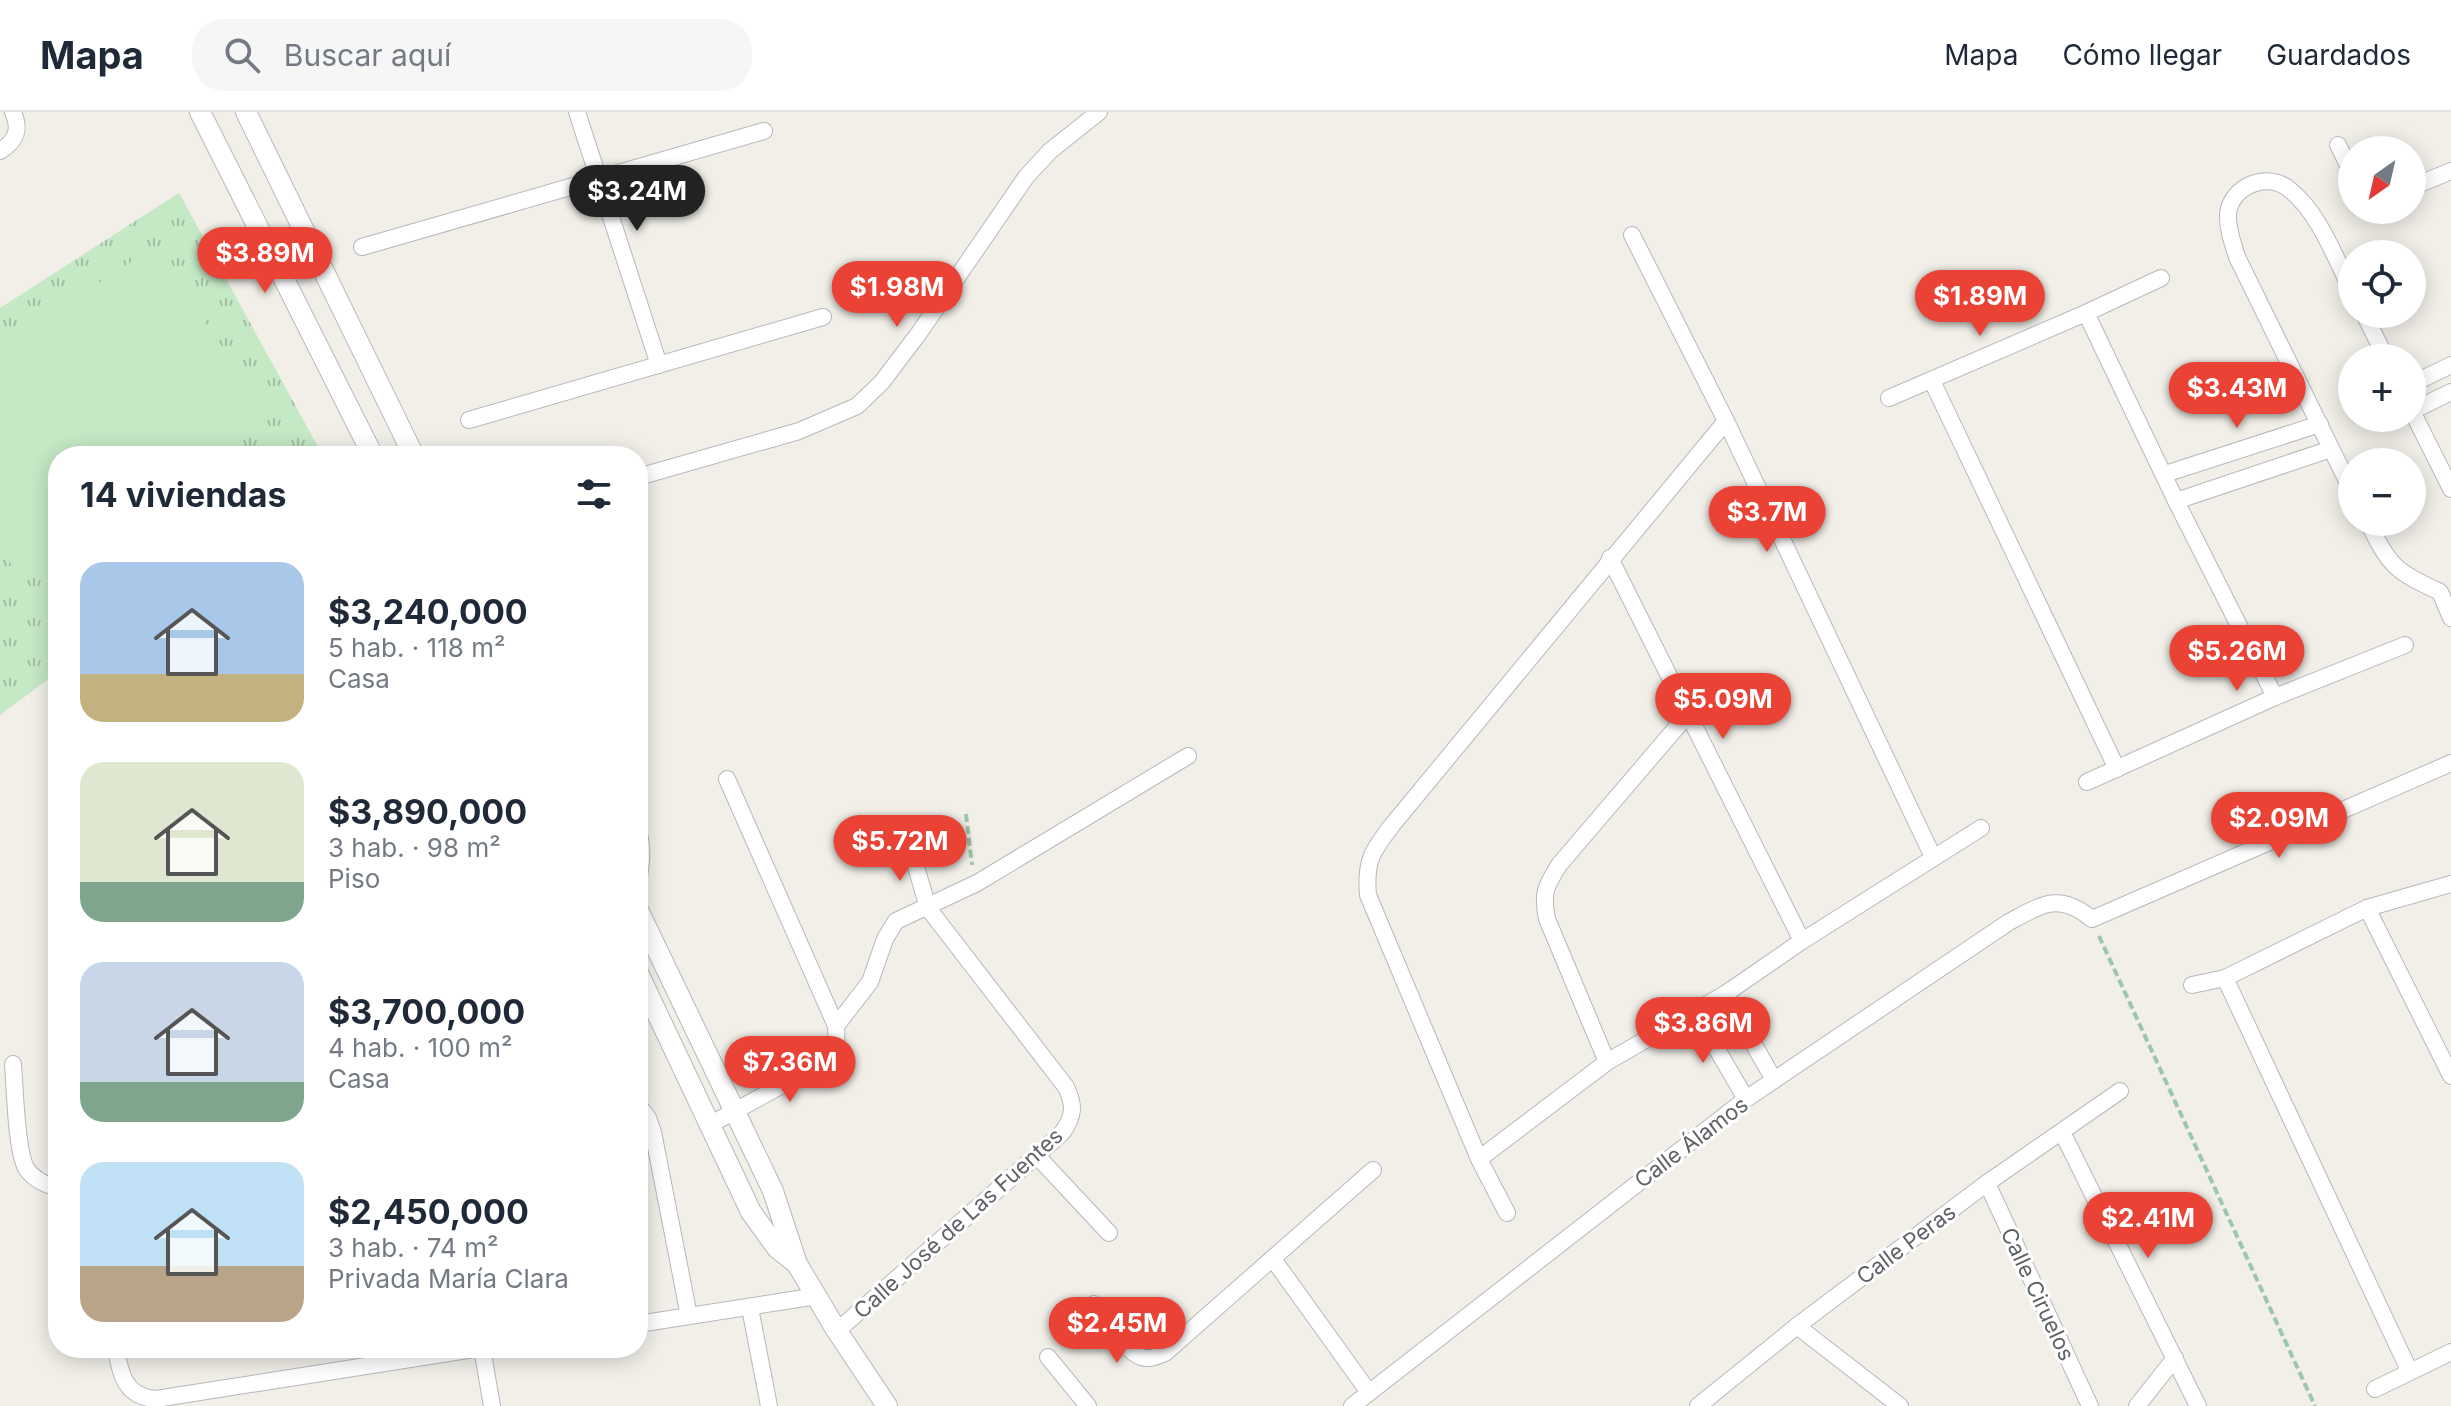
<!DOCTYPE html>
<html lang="es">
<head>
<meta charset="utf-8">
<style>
	:root { --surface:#fff; --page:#f6f6f7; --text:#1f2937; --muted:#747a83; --line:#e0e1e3; --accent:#ea4335 }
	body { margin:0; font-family:Inter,sans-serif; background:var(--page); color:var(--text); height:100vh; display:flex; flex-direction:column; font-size:30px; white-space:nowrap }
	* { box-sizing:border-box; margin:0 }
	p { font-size:26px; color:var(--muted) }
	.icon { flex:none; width:44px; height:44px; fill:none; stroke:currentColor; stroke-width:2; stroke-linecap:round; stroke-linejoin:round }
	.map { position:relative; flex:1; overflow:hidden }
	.panel { position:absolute; left:48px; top:334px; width:600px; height:912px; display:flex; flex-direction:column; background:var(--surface); border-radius:32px; box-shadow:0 4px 20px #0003 }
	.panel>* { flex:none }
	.needle { width:52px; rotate:214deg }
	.controls { position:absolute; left:2338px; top:24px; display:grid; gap:16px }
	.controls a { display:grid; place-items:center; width:88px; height:88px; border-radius:50%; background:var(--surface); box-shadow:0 4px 20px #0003; font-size:40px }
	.price { position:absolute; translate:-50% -68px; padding:0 18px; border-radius:28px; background:var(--accent); color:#fff; font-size:26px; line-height:52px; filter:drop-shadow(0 2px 4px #0008) }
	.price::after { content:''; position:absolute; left:50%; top:48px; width:24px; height:18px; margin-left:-12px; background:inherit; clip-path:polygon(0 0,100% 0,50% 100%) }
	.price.selected { background:#222; color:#fff }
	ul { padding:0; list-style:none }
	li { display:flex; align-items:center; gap:24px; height:200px; padding:0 32px }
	li span { display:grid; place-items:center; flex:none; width:224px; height:160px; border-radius:24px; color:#555 }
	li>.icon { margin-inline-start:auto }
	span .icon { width:96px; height:96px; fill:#fffc; stroke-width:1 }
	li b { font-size:34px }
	h2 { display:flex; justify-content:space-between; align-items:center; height:96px; padding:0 32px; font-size:34px }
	header { display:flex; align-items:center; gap:48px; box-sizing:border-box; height:112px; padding:0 40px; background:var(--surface); border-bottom:2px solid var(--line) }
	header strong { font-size:38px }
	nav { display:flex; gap:44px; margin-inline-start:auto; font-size:28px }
	.search { width:560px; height:72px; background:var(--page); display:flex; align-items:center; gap:20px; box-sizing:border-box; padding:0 28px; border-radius:32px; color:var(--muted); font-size:30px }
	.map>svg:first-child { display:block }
	.park { fill:url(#park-tufts) }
	.garden { fill:#c5e8c5 }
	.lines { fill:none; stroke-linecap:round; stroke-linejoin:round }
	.service-casing { stroke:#b5b8bc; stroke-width:10 }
	.minor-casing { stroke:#b5b8bc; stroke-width:18 }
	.tertiary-casing { stroke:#b5b8bc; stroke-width:22 }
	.path { stroke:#9cc7a9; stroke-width:4; stroke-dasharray:8 4; stroke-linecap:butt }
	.service { stroke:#fff; stroke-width:8 }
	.minor { stroke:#fff; stroke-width:16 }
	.tertiary { stroke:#fff; stroke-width:20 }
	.labels { text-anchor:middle; stroke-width:6; stroke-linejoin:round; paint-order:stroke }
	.street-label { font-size:22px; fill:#5f6368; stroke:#fff }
</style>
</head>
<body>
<header>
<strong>Mapa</strong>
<div class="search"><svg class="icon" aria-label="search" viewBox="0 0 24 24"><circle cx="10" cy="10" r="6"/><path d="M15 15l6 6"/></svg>Buscar aquí</div>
<nav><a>Mapa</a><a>Cómo llegar</a><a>Guardados</a></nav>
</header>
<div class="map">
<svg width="2451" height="1294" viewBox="0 0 2451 1294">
	<defs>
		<pattern id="park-tufts" width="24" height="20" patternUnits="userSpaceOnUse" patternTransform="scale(2)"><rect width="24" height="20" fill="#c5e8c5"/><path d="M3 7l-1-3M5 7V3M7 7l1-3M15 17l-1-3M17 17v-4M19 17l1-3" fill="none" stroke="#a3c0a4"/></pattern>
	</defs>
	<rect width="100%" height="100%" fill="#f1efe8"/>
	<polygon class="park" points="179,81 323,344 58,344 58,560 0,603 0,196"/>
	<polygon class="garden" points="155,134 267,303 205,344 58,344 58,441 20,466 0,436 0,236"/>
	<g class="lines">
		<g class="service-casing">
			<path id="service" d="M638,707C651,735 644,761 638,790"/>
		</g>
		<g class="minor-casing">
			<g id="minor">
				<polyline points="577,0 659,253"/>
				<polyline points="2338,33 2352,61"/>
				<path d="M0,39C16,29 21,18 13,0"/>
				<polyline points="2412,75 2451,59"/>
				<polyline points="1632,123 1726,309 1933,745"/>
				<polyline points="362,135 764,19"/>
				<polyline points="2161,166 2086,201 2176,389 2275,585"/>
				<path d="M2352,179C2335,146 2320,102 2290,78C2269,59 2231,73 2228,102C2227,116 2233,132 2237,145L2352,379"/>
				<polyline points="2364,202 2386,246"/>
				<polyline points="1932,269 2117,657"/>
				<polyline points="2412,272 2451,253"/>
				<polyline points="1889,286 2086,201"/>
				<polyline points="2412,299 2451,377"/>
				<polyline points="2412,299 2451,280"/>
				<polyline points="469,308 823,205"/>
				<polyline points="2165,362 2320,312"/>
				<polyline points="638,365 799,319 857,294 882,270 919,221 1026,65 1050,39 1099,0"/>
				<polyline points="2176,389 2331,337"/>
				<path d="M2368,410C2390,455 2395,459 2440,480L2451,506"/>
				<polyline points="1610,446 1802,829"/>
				<polyline points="2087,670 2275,585 2405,533"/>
				<polyline points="2367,796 2451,964"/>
				<polyline points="2225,866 2409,1258"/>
				<polyline points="2192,873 2225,866 2367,796 2451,772"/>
				<polyline points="1725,882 1774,968"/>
				<polyline points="1694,898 1746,987"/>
				<polyline points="836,914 870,870 885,827 896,809 977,771 1188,644"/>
				<path d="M1607,950L1547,807C1542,782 1545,775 1559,753L1688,602"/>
				<path d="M13,952C15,975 16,1038 26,1056C33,1067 46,1073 58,1076"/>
				<polyline points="638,993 648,1006 653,1020 689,1204"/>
				<path d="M711,1012L828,948C837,936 837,928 836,914L727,667"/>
				<polyline points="2062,1020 2198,1294"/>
				<polyline points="1037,1044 1109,1121"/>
				<polyline points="1479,1047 1607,950 1725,882 1802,829 1981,716"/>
				<polyline points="1987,1071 2090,1294"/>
				<path d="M1507,1101L1479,1047L1368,783C1365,749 1372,739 1393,712L1726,309"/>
				<polyline points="1273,1147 1368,1279"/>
				<path d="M1094,1192C1105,1205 1126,1240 1141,1245C1150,1248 1157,1244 1165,1241L1373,1058"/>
				<polyline points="750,1196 769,1294"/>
				<polyline points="638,1212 817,1184"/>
				<polyline points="1797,1214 1900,1294"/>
				<path d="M837,1219L1062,1021C1074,1004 1075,994 1066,975L928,796L910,734"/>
				<path d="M116,1236C120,1262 125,1285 156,1287L480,1236"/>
				<polyline points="482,1236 492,1294"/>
				<polyline points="1048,1245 1088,1294"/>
				<polyline points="2375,1277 2451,1240"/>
				<path d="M1352,1294L1746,987L2009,810C2043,792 2059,780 2092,807L2451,651"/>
				<polyline points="1698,1294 1797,1214 1987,1071 2120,979"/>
				<polyline points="2137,1294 2175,1246"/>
			</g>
		</g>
		<g class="tertiary-casing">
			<g id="tertiary">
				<polyline points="200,0 373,344"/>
				<polyline points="246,0 414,344"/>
				<polyline points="638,798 773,1079 797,1152 837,1219 887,1294"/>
				<polyline points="638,861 751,1100 777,1136 797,1152"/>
			</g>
		</g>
		<g class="path">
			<polyline points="966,702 972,753"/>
			<polyline points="2099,824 2315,1294"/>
		</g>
		<use href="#service" class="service"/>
		<use href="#minor" class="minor"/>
		<use href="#tertiary" class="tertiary"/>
	</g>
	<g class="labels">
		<g class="street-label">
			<text transform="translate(1691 1030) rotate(-37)" y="8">Calle Álamos</text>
			<text transform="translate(958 1111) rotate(-42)" y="8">Calle José de Las Fuentes</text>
			<text transform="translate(1906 1132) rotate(-37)" y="8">Calle Peras</text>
			<text transform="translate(2038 1182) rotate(65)" y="8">Calle Ciruelos</text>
		</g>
	</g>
</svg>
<div class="controls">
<a><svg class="needle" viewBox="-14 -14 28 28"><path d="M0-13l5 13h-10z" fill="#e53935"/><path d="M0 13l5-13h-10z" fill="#747a83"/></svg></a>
<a><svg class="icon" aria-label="locate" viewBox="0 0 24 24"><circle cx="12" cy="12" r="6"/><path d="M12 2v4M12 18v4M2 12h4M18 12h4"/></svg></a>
<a>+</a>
<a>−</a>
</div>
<b class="price selected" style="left:637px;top:121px">$3.24M</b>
<b class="price" style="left:265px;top:183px">$3.89M</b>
<b class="price" style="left:897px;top:217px">$1.98M</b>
<b class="price" style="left:1980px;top:226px">$1.89M</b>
<b class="price" style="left:2237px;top:318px">$3.43M</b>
<b class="price" style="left:1767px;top:442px">$3.7M</b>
<b class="price" style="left:2237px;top:581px">$5.26M</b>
<b class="price" style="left:1723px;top:629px">$5.09M</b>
<b class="price" style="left:2279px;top:748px">$2.09M</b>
<b class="price" style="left:900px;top:771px">$5.72M</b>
<b class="price" style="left:1703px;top:953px">$3.86M</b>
<b class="price" style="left:790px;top:992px">$7.36M</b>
<b class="price" style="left:2148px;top:1148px">$2.41M</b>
<b class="price" style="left:1117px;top:1253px">$2.45M</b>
<section class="panel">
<h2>14 viviendas<svg class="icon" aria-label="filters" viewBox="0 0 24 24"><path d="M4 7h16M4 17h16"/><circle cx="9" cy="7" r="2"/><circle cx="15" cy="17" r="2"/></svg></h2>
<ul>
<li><span style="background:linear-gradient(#a9c7e8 70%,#c2b280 0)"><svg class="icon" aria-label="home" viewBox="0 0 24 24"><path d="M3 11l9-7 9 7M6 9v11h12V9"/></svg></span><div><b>$3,240,000</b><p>5 hab. · 118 m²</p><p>Casa</p></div></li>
<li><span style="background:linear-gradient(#dfe7d0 75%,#7fa58c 0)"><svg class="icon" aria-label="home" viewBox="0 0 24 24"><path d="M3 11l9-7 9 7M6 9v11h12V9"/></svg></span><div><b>$3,890,000</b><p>3 hab. · 98 m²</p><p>Piso</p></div></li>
<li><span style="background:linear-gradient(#c9d6e8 75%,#7fa58c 0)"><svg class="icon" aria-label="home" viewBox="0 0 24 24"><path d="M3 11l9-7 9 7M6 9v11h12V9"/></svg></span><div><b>$3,700,000</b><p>4 hab. · 100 m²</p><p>Casa</p></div></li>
<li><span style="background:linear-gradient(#bfe0f5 65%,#b9a48a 0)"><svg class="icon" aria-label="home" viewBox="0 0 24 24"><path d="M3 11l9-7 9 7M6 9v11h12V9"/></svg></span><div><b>$2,450,000</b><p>3 hab. · 74 m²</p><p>Privada María Clara</p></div></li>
</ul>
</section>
</div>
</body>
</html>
